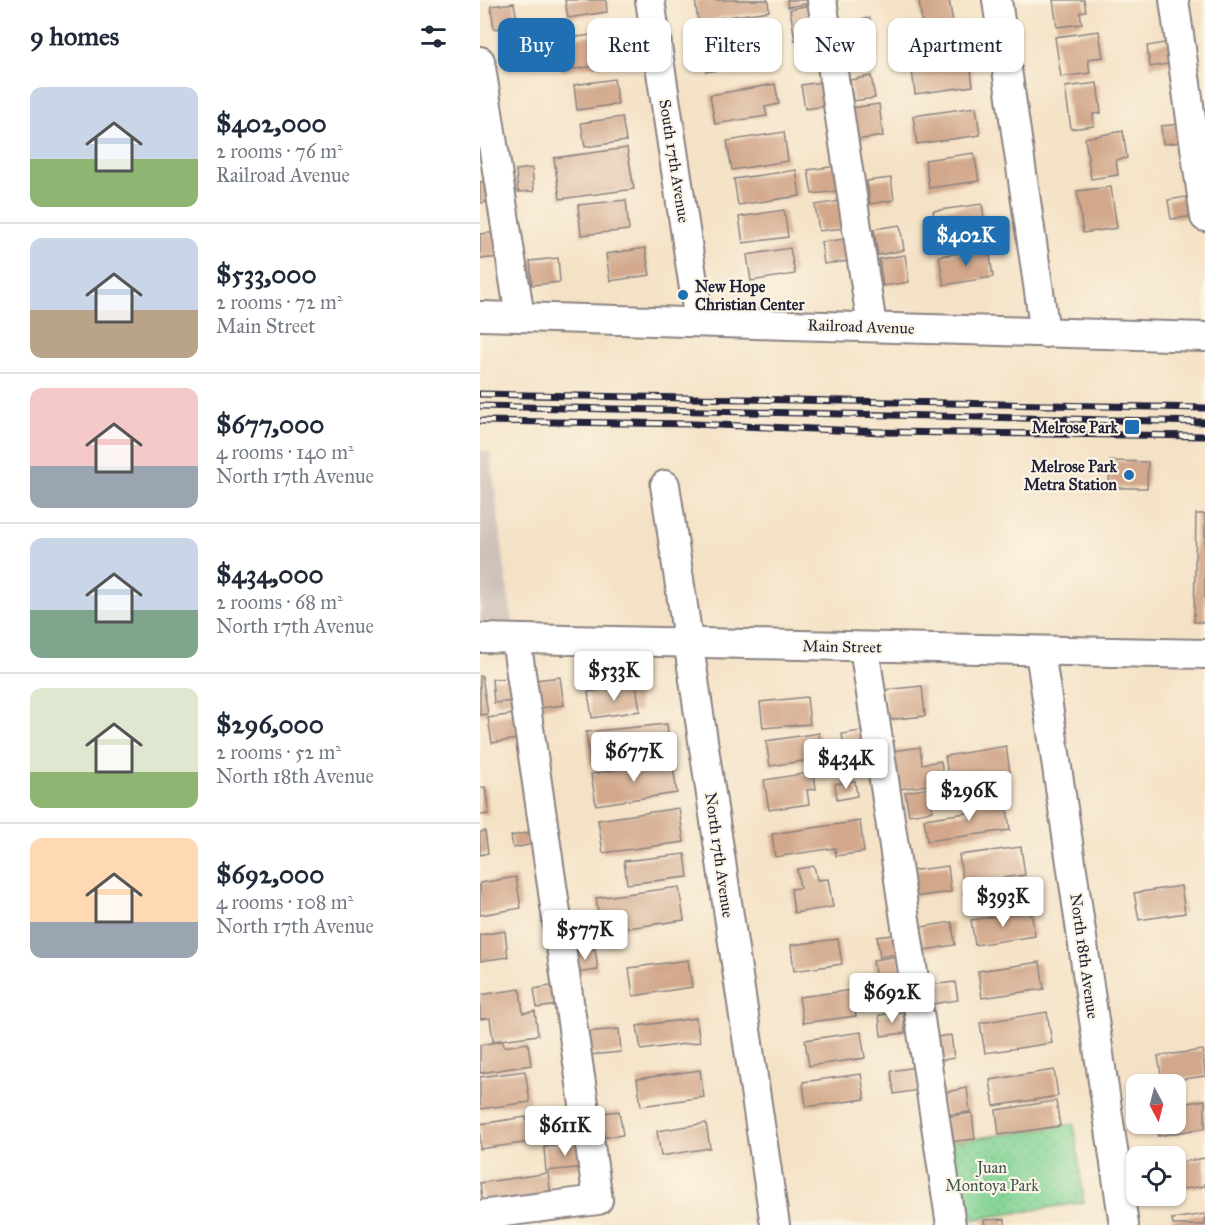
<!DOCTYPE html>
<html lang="en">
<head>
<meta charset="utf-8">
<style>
	:root { --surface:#fff; --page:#f2f2f3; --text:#1f2937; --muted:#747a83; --line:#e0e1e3; --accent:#1f6fb2 }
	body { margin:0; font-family:"IM FELL Great Primer",serif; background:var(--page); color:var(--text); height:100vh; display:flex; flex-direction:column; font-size:22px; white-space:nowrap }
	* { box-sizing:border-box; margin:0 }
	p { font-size:20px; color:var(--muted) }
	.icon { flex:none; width:33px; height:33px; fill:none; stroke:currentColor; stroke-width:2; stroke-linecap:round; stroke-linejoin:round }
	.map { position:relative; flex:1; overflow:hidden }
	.side { display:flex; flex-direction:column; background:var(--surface); width:480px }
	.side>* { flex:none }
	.banner { position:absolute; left:18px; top:18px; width:570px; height:54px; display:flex; gap:12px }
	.needle { width:39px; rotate:173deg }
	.fabs { position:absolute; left:646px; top:1074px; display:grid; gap:12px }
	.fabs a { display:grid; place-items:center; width:60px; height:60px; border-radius:12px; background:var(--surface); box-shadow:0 2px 4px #0004; font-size:30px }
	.price { position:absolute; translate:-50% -51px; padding:0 14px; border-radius:6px; background:#fff; color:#222; font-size:20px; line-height:39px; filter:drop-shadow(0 2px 3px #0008) }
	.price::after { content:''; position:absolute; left:50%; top:36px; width:18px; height:14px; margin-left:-9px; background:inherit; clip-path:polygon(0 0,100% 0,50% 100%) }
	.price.on { background:var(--accent); color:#fff }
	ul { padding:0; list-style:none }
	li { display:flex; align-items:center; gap:18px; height:150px; padding:0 30px }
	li+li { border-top:2px solid var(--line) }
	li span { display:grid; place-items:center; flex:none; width:168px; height:120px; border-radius:12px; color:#555 }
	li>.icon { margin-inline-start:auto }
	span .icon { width:72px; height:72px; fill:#fffc; stroke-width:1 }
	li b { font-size:26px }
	h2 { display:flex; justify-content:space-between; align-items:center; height:72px; padding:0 30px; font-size:26px }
	.chip { padding:0 21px; border-radius:12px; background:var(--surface); box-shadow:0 2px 4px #0004; font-size:21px; line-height:54px }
	.chip.on { background:var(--accent); color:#fff }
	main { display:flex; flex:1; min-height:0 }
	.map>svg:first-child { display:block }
	.industrial { fill:#cec1ba }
	.grass { fill:url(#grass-dots); stroke:#527a68; stroke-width:1.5 }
	.building { fill:#d2a78b }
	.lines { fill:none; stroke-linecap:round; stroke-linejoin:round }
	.minor-casing { stroke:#8b8280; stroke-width:32 }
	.minor { stroke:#fff; stroke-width:28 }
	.rail-casing { stroke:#22223b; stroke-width:7 }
	.rail { stroke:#fcf5e5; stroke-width:4.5; stroke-dasharray:14; stroke-linecap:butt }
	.poi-dot { fill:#1f6fb2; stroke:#fcf5e5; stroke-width:2 }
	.labels { text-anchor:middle; stroke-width:4.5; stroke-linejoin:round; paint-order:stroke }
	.street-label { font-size:16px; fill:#22223b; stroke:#fcf5e5 }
	.poi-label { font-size:16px; font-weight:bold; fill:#22223b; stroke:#fcf5e5; text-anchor:end }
	.park-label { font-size:16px; fill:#3e5756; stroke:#fcf5e5 }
</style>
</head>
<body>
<main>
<section class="side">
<h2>9 homes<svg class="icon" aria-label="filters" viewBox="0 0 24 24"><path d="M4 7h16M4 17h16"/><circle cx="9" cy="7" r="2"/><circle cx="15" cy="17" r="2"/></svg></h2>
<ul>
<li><span style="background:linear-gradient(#c9d6e8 60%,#8fb573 0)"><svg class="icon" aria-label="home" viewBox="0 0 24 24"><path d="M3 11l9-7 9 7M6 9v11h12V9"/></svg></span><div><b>$402,000</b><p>2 rooms · 76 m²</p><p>Railroad Avenue</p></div></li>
<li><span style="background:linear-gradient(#c9d6e8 60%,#b9a48a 0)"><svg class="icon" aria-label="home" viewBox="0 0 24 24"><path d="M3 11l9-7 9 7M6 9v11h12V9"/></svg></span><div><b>$533,000</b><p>2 rooms · 72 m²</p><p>Main Street</p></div></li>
<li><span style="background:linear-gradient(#f6c9c9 65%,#9aa5b1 0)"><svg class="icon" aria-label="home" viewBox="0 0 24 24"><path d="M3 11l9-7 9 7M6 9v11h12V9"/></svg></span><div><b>$677,000</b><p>4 rooms · 140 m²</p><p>North 17th Avenue</p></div></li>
<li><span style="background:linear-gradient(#c9d6e8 60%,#7fa58c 0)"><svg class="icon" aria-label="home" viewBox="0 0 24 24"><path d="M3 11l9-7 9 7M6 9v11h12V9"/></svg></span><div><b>$434,000</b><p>2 rooms · 68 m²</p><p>North 17th Avenue</p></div></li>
<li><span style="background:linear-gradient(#dfe7d0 70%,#8fb573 0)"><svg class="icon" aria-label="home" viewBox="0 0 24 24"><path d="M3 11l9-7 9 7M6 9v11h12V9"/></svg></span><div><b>$296,000</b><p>2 rooms · 52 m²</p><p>North 18th Avenue</p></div></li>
<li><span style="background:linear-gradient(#ffd9b3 70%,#9aa5b1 0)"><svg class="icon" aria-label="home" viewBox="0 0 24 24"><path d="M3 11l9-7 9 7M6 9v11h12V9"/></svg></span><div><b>$692,000</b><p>4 rooms · 108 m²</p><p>North 17th Avenue</p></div></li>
</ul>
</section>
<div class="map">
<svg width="725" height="1225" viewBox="0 0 725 1225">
	<defs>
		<pattern id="grass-dots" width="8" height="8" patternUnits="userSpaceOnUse" patternTransform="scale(1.5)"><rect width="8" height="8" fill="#81d394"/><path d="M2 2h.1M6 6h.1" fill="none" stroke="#6fb580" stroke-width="1.8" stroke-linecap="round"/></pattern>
	</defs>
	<rect width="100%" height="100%" fill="#fcf5e5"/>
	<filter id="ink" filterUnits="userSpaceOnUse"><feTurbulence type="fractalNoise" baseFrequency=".0167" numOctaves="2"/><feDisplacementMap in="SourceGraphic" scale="12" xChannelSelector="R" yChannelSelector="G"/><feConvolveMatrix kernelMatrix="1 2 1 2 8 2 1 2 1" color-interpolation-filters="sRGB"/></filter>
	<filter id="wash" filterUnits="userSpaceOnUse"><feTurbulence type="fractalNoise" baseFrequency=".008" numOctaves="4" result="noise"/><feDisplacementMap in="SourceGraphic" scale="24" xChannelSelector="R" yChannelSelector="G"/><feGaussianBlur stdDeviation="1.35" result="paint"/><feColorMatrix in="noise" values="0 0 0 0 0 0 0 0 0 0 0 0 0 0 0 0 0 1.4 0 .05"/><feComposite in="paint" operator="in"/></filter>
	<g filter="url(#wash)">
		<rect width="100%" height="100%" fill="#f4e2c6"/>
		<polygon class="industrial" points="0,451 10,452 32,623 0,623"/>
		<polygon class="grass" points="594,1124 604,1202 477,1222 465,1143"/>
		<g id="blocks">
			<g class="building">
				<polygon points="85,0 126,0 127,12 88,18"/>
				<polygon points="215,0 288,0 289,11 218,21"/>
				<polygon points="307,0 330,0 331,3 308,7"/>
				<polygon points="439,0 469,0 475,33 444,38"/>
				<polygon points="573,0 604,0 606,11 600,12 602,24 577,27"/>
				<polygon points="34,3 38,26 14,29 11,6"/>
				<polygon points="331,5 336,38 315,41 310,9"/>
				<polygon points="390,18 393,42 368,46 364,22"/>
				<polygon points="619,31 623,57 608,59 610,73 581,77 575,37"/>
				<polygon points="132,32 136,63 81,71 76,40"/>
				<polygon points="292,34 297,61 226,72 222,44"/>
				<polygon points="47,35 50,57 26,61 23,39"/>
				<polygon points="690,42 694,63 670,67 667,46"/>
				<polygon points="489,54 493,86 435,94 431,62"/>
				<polygon points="391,76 395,98 373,101 370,80"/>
				<polygon points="134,79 138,104 97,110 94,85"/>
				<polygon points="342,82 346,106 325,109 321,85"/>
				<polygon points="617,83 621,113 613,114 614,126 591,129 585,87"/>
				<polygon points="295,84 299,104 285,107 287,116 235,124 230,95"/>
				<polygon points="399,104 403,136 376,140 371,108"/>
				<polygon points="496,107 500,135 437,144 433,116"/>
				<polygon points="142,117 146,141 105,147 101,123"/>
				<polygon points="701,124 703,142 683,144 681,126"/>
				<polygon points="643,131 647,158 636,160 638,175 611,179 605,138"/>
				<polygon points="304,132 308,161 252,170 247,141"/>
				<polygon points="147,148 154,189 80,199 74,158"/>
				<polygon points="494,153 499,181 449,188 445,160"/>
				<polygon points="357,166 360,191 332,194 328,170"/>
				<polygon points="52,168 54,191 38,192 36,170"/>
				<polygon points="316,170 320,196 258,205 254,179"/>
				<polygon points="411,178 414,200 390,204 387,181"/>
				<polygon points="8,181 12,201 0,203 0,182"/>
				<polygon points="631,187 637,228 603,233 597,191"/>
				<polygon points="712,196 715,216 691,219 688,200"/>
				<polygon points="146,200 149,230 101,235 98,205"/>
				<polygon points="360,201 364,228 339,231 335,205"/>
				<polygon points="502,204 506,232 458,239 453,211"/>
				<polygon points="304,210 308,237 263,243 259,217"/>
				<polygon points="420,225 424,250 398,255 394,229"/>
				<polygon points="20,232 23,257 0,259 0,234"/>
				<polygon points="366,239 369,261 344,264 341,242"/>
				<polygon points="165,248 170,275 130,281 126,254"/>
				<polygon points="310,248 315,274 271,281 267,255"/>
				<polygon points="509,249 513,277 464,285 459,256"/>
				<polygon points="425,255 429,282 403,286 399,259"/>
				<polygon points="78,258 80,282 52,285 50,261"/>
				<polygon points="630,461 668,462 667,488 629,488"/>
				<polygon points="716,514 725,514 725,622 714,622"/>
				<polygon points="0,676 2,676 8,714 0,715"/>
				<polygon points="80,677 84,705 60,708 56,680"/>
				<polygon points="33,678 35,701 14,703 12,679"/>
				<polygon points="156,685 160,711 112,718 108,692"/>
				<polygon points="442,686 445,716 407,720 404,690"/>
				<polygon points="327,697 330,724 283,728 280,702"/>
				<polygon points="34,714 38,739 12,743 8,718"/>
				<polygon points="187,724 190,757 110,765 106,732"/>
				<polygon points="386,730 389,753 366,756 362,734"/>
				<polygon points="339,733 342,758 290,766 286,741"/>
				<polygon points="526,746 530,772 469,782 465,756"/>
				<polygon points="440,747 442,764 461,761 464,783 411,790 406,752"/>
				<polygon points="192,761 197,793 116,805 111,774"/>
				<polygon points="334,772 336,789 327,790 329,804 289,810 284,780"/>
				<polygon points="375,781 377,796 357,800 355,784"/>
				<polygon points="5,787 9,814 0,815 0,788"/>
				<polygon points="449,788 453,811 429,815 425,792"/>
				<polygon points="526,801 530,830 447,841 444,819 493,812 492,806"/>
				<polygon points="199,808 204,842 123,853 118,820"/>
				<polygon points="380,821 384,852 356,856 355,848 295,857 292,834"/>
				<polygon points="5,831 8,853 0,855 0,832"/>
				<polygon points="51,832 54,844 33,848 31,836"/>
				<polygon points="541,847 545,875 483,883 479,855"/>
				<polygon points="205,854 208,877 147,884 144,861"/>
				<polygon points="334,866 337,880 348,879 353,907 314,913 311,889 320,888 317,869"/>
				<polygon points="468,866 471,892 433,897 429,871"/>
				<polygon points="36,877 41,908 0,915 0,883"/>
				<polygon points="545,884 547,905 487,914 483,892"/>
				<polygon points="701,886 705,913 659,920 654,893"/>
				<polygon points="199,887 204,920 141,929 140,924 120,927 116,898"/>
				<polygon points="551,911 555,936 495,945 491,920"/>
				<polygon points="472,922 475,945 445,950 441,927"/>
				<polygon points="25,931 28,957 0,961 0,935"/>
				<polygon points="420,934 423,953 400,957 397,937"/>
				<polygon points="358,939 362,964 314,971 311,945"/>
				<polygon points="115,949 118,970 95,973 92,953"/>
				<polygon points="419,956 423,982 397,987 393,960"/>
				<polygon points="208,960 212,987 153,996 149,968"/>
				<polygon points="560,962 564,989 502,998 498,971"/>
				<polygon points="475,982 478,1000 453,1004 450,985"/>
				<polygon points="75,985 78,1005 57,1008 54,989"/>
				<polygon points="40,989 43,1013 55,1011 58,1035 13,1041 10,1018 0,1019 0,995"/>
				<polygon points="372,990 376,1016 323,1023 319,997"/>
				<polygon points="423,1012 425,1033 401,1036 399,1015"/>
				<polygon points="567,1012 572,1043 505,1053 500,1023"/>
				<polygon points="216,1018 220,1042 161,1050 157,1026"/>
				<polygon points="139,1029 141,1052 110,1055 107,1032"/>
				<polygon points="381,1032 385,1058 329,1066 325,1040"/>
				<polygon points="471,1035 474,1058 452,1062 449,1038"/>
				<polygon points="23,1041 24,1047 48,1043 51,1065 0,1073 0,1045"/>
				<polygon points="723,1050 725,1076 682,1082 678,1056"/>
				<polygon points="435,1067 439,1090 414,1094 411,1071"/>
				<polygon points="220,1070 224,1097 161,1106 157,1079"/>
				<polygon points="574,1070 578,1096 514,1106 510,1080"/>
				<polygon points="45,1071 50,1102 0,1109 0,1077"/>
				<polygon points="381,1074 385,1099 326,1107 323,1082"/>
				<polygon points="487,1088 490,1112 465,1115 461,1093"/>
				<polygon points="725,1100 725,1128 678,1136 677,1124 696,1124 696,1105"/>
				<polygon points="576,1101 580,1126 519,1135 516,1110"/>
				<polygon points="70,1110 74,1139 56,1142 51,1113"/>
				<polygon points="139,1111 143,1135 118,1138 114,1114"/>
				<polygon points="492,1113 495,1139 468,1142 465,1117"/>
				<polygon points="46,1117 50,1142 0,1149 0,1124"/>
				<polygon points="100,1120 102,1139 83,1141 80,1122"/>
				<polygon points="226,1123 230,1148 181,1156 177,1131"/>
				<polygon points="104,1143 106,1167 66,1171 64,1147"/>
				<polygon points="725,1158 725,1186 696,1190 696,1163"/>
				<polygon points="68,1173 71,1196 3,1207 0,1183"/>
				<polygon points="725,1214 725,1225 693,1225 692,1219"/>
				<polygon points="525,1219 525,1225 505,1225 504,1220"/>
			</g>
		</g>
	</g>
	<g filter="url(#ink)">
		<use href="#blocks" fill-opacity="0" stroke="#8b8280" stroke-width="1.5"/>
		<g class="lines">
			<g class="minor-casing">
				<g id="minor">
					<polyline points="170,0 219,321"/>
					<polyline points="342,0 392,326"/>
					<polyline points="517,0 565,333"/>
					<polyline points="694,0 725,217"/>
					<polyline points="0,61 40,317"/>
					<polyline points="0,316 725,337"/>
					<polyline points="185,485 295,1225"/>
					<polyline points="0,638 725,654"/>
					<polyline points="384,647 471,1225"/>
					<polyline points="560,651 644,1225"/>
					<polyline points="0,1215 118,1200 36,639"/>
				</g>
			</g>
			<use href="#minor" class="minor"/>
			<g class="rail-casing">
				<g id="rail">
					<polyline points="0,394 725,408"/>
					<polyline points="0,406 725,422"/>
					<polyline points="0,421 214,424 403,432 725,436"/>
				</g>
			</g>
			<use href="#rail" class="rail"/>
		</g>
	</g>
	<g class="poi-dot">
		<circle cx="203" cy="295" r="6"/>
		<rect x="644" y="419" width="16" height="16" rx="3"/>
		<circle cx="649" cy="475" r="6"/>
	</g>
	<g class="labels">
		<g class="street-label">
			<text transform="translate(195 161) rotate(81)" y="6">South 17th Avenue</text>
			<text transform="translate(381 326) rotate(2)" y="6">Railroad Avenue</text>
			<text transform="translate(362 646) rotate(1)" y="6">Main Street</text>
			<text transform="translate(240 855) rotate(82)" y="6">North 17th Avenue</text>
			<text transform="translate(605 956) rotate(82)" y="6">North 18th Avenue</text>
		</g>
		<g class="poi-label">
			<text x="215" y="292" text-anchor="start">New Hope<tspan x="215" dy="18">Christian Center</tspan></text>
			<text x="638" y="433">Melrose Park</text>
			<text x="637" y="472">Melrose Park<tspan x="637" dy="18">Metra Station</tspan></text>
		</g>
		<g class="park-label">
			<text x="512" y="1173">Juan<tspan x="512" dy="18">Montoya Park</tspan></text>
		</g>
	</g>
</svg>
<div class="fabs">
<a><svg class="needle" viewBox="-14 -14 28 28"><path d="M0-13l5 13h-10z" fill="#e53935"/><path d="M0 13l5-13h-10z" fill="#747a83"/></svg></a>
<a><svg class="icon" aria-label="locate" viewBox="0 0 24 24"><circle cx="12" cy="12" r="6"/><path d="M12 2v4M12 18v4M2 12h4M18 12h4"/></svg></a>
</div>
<b class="price on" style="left:486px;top:267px">$402K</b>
<b class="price" style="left:134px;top:702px">$533K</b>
<b class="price" style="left:154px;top:783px">$677K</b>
<b class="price" style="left:366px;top:790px">$434K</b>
<b class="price" style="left:489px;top:822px">$296K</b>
<b class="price" style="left:523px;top:928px">$393K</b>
<b class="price" style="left:105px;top:961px">$577K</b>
<b class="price" style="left:412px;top:1024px">$692K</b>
<b class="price" style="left:85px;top:1157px">$611K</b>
<div class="banner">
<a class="chip on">Buy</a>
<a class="chip">Rent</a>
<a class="chip">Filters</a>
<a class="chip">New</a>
<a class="chip">Apartment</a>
</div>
</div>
</main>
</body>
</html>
